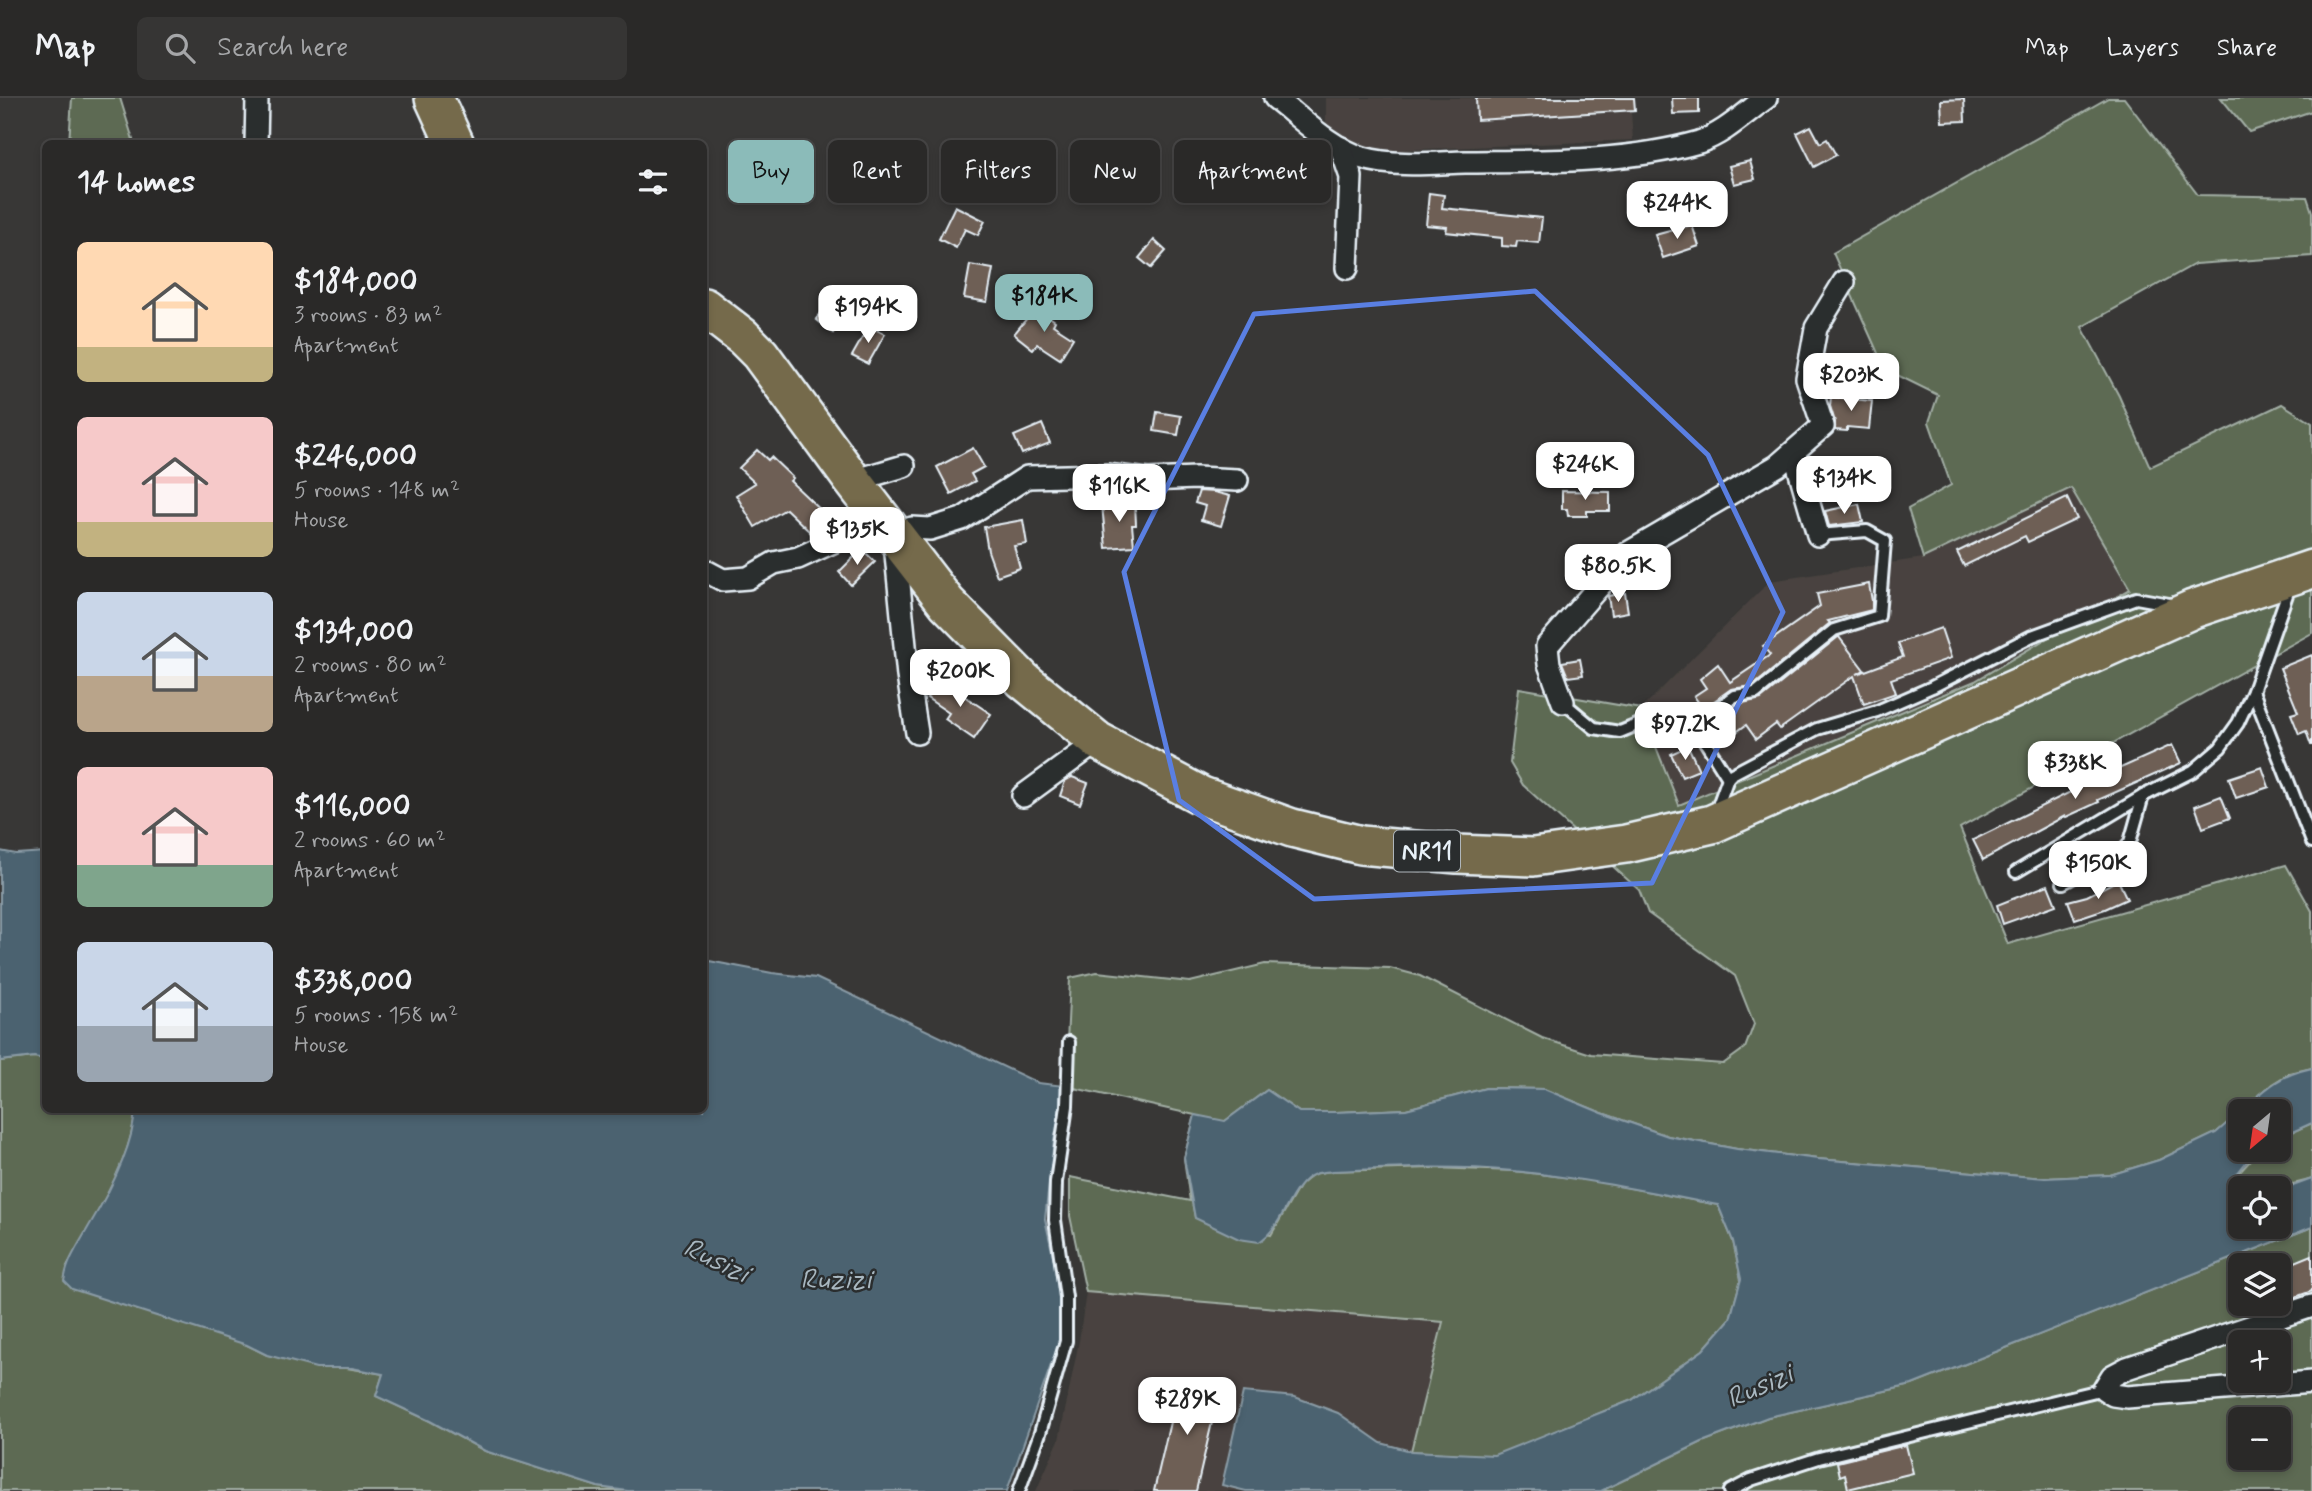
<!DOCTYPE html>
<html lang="en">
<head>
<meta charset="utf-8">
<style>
	:root { --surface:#2a2928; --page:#363534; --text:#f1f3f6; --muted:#a5a6a8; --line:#464545; --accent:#8bbbb9 }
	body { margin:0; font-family:Mynerve,sans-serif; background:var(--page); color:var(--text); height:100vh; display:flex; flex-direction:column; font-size:26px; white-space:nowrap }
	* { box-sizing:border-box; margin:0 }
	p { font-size:23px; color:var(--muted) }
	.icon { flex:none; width:38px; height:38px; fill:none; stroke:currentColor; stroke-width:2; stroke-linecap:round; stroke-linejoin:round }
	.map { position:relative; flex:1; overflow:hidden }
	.drawer { position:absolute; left:42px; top:42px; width:665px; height:973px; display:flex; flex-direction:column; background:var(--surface); border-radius:10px; box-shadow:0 4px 10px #0003,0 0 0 2px var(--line) }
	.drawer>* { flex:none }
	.top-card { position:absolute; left:728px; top:42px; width:665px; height:63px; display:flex; gap:14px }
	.needle { width:46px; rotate:209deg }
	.buttons { position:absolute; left:2228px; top:1001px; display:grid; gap:14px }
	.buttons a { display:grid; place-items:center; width:63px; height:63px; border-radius:10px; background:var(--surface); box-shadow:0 4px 10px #0003,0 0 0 2px var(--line); font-size:35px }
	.price { position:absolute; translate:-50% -60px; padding:0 16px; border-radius:14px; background:#fff; color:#222; font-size:23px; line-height:46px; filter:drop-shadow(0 2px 4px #0008) }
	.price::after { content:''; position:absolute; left:50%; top:42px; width:21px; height:16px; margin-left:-10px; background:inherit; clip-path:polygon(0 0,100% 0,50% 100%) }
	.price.selected { background:var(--accent); color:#111 }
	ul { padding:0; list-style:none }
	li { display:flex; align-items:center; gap:21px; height:175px; padding:0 35px }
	li span { display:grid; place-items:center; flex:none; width:196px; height:140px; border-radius:10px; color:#555 }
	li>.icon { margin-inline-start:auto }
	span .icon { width:84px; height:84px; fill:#fffc; stroke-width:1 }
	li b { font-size:30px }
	h2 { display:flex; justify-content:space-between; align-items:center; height:84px; padding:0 35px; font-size:30px }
	.chip { padding:0 24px; border-radius:10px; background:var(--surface); box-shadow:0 4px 10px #0003,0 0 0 2px var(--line); font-size:24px; line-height:63px }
	.chip.selected { background:var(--accent); color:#111 }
	header { display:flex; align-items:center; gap:42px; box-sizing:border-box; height:98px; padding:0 35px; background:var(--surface); border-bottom:2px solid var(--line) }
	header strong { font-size:33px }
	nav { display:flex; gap:38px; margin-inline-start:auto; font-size:24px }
	.search { width:490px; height:63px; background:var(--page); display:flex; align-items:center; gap:18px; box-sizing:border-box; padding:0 24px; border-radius:10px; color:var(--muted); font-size:26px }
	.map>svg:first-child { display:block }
	.built { fill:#48433f }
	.green { fill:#5d6a52; stroke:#a2aea5; stroke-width:2; fill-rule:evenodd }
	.water { fill:#4b626f; stroke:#8a9ba6; stroke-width:2 }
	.building { fill:#6e5e55; stroke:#e8f1f8; stroke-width:2 }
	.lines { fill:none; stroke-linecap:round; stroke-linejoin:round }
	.service-casing { stroke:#e8f1f8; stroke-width:16 }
	.minor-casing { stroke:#e8f1f8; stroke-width:26 }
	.trunk-casing { stroke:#e8f1f8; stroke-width:42 }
	.service { stroke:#2a2d2e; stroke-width:10 }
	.minor { stroke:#2a2d2e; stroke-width:21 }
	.trunk { stroke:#746b4b; stroke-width:37 }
	.marked { fill:none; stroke:#5a7fe2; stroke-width:5; stroke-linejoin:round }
	.labels { text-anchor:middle; stroke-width:5; stroke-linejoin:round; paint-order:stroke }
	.shield { fill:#2a2d2e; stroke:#afb6bb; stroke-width:2 }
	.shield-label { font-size:24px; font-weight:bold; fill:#e8f1f8 }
	.water-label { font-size:28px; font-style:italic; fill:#a9b8c1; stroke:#2a2d2e }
</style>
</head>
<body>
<header>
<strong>Map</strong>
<div class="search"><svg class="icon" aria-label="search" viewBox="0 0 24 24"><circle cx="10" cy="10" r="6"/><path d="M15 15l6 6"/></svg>Search here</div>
<nav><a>Map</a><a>Layers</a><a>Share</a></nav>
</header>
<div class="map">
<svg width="2312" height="1393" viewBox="0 0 2312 1393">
	<rect width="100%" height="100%" fill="#383736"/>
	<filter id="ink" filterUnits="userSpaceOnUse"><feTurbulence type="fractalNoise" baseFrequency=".0143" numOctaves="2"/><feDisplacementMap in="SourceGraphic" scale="14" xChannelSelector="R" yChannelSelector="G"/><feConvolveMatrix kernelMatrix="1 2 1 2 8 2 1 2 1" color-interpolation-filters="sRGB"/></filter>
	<g filter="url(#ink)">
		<g class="built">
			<polygon points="1326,0 1630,0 1633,42 1357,54 1326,38"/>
			<polygon points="2071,389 2131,490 1975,583 1679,707 1641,611 1770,483 1923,460"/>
			<polygon points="1086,1194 1443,1225 1411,1353 1381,1345 1338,1315 1243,1294 1223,1387 1246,1393 1036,1393 1059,1342 1079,1243"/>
		</g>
		<g class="green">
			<polygon points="72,0 120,0 134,45 69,45"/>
			<polygon points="2108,0 2124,0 2198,97 2307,99 2312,114 2312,158 2195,166 2082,229 2119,298 2150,369 2282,306 2312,325 2312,535 1960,730 2008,846 2286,767 2312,813 2312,970 2290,975 2272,986 2216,1035 2159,1062 2110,1077 2045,1080 1818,1061 1737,1051 1668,1038 1602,1015 1544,991 1486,990 1406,1011 1336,1014 1299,1014 1267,992 1225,1023 1184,1060 1195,1120 1271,1137 1300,1087 1313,1076 1332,1073 1433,1070 1514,1073 1589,1082 1718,1107 1733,1143 1741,1181 1730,1221 1703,1252 1632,1302 1494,1358 1411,1353 1443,1224 1086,1194 1070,1118 1070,1079 1190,1103 1184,1060 1195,1017 1065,988 1070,880 1097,874 1190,884 1265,866 1390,870 1420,878 1542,940 1591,956 1723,966 1745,950 1754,926 1735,878 1648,815 1639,792 1523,687 1510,665 1519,590 1641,611 1679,707 1975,583 2130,491 2071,390 1923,460 1908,411 1951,387 1929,324 1938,297 1885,271 1833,155"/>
			<polygon points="2221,0 2312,0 2312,13 2249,34"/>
			<path d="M34,959L45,961L46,1012H135C133,1061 91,1125 67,1168L247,1247L267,1257L383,1276L376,1298L430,1323L485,1353L598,1389L628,1393H0V963Z"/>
			<path d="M2312,1025V1081C2288,1089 2266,1090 2240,1090V1094H2232L2229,1086L2259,1053L2278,1052L2279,1040Z"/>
			<path d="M2312,1129V1393H1601L1702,1344L1768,1319L1912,1287ZM2240,1167H2278V1206H2240ZM2240,1244H2278V1283H2240ZM2240,1321H2278V1360H2240Z"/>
		</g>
		<g class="water">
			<polygon points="0,753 16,756 45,754 45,961 34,959 0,963"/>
			<path d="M704,862L772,875L816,880L1038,985L1065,988L1054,1043L1045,1121L1061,1194L1060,1241L1007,1393H628L598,1389L485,1353L430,1323L376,1298L383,1276L352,1270H316L267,1257L247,1247L72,1191L64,1183C67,1162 79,1146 89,1128C109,1095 133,1050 135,1012H704Z"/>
			<path d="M2312,970V1025L2279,1040L2278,1013H2241C2267,990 2277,978 2312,970Z"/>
			<path d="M1486,990L1544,991L1602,1015L1668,1038L1737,1051L1818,1061L2045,1080L2110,1077L2159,1062L2216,1035L2240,1014V1052H2260L2248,1062L2229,1086L2232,1094H2240V1129H2278V1090H2274L2293,1088L2312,1081V1129L1912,1287L1768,1319L1702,1344L1601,1393H1246L1222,1387L1243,1294L1295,1299L1338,1315L1381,1345L1411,1353L1494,1357L1632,1302L1703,1252L1730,1221L1741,1181L1733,1143L1718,1107C1650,1094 1582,1080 1513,1073C1453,1067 1392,1070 1332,1073C1327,1074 1320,1074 1315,1076C1290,1085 1284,1129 1259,1144L1239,1141L1195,1120L1184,1060L1195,1017L1225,1023L1267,992L1299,1014H1336L1406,1011Z"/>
		</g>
		<g class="building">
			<polygon points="1476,0 1634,0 1635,12 1477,22"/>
			<polygon points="1672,0 1699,0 1699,15 1673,16"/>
			<polygon points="1964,1 1965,23 1942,24 1941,2"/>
			<polygon points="1811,28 1820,45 1827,41 1836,57 1814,69 1797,35"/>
			<polygon points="1750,63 1755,81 1734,86 1729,68"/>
			<polygon points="1429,95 1444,97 1442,110 1542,120 1539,145 1517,143 1516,149 1502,148 1502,140 1446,134 1447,129 1426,127"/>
			<polygon points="955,108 985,123 978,137 965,131 956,150 939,141"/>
			<polygon points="1692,127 1699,148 1663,160 1655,137"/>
			<polygon points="1154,142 1166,153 1151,170 1139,160"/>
			<polygon points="970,167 993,171 987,204 964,200"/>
			<polygon points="838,195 854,209 833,235 816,221"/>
			<polygon points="1036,209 1055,223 1053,227 1073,240 1060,261 1037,246 1033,251 1014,236"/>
			<polygon points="869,228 885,236 868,266 852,258"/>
			<polygon points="1831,299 1872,303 1869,331 1847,329 1847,333 1835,332 1835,324 1830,308"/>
			<polygon points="1157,314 1181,318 1178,337 1154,333"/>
			<polygon points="1042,326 1050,345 1022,356 1014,338"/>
			<polygon points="973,350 984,369 971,376 975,383 951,396 937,369"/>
			<polygon points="757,352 768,362 771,359 793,380 790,383 827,418 811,435 786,411 755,429 736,397 755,385 739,370"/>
			<polygon points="1199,393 1214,394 1230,398 1221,428 1201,422 1205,408 1195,405"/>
			<polygon points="1562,393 1610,394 1610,413 1587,413 1587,418 1568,418 1567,411 1562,411"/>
			<polygon points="2067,400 2077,421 2028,444 2025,438 1964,468 1957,454"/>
			<polygon points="1135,404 1136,427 1132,427 1134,448 1106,450 1102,406"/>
			<polygon points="1859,406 1863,424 1829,428 1825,413"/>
			<polygon points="1023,422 1027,446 1014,448 1020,470 997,478 988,453 984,429"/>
			<polygon points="862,451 875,464 851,487 839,474"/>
			<polygon points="1869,486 1872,503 1872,512 1828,523 1830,525 1753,588 1731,591 1703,611 1694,598 1706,590 1700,581 1718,566 1730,584 1770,557 1763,548 1820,508 1817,496"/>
			<polygon points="1625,495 1628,514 1611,517 1608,498"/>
			<polygon points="1941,530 1951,560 1891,581 1896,595 1864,606 1854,578 1780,631 1776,626 1756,641 1746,627 1720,646 1707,628 1738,606 1761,601 1838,539 1839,539 1864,572 1857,576 1903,559 1898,545"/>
			<polygon points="2312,557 2312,647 2311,647 2306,633 2299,636 2291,616 2298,614 2280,570"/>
			<polygon points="1580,561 1583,577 1568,579 1562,564"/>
			<polygon points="940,582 991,616 974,641 945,621 949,615 927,600"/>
			<polygon points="2172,647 2181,665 2098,702 2099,704 2066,719 2065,718 1983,762 1973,742 2105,677"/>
			<polygon points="1688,648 1699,672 1682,679 1671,656"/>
			<polygon points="2262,669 2269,689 2236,700 2229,680"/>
			<polygon points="1072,679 1088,685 1080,706 1060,698 1065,683"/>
			<polygon points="2221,698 2230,720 2203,730 2195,708"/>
			<polygon points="2118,782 2127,801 2105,811 2075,821 2068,803 2087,798"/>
			<polygon points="2048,787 2056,807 2003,826 1997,807"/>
			<polygon points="2312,1157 2312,1193 2287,1202 2278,1182 2278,1171"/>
			<polygon points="1180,1281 1220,1290 1196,1393 1154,1393"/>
			<polygon points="1906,1347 1913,1375 1848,1391 1845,1376 1840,1378 1837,1364"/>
		</g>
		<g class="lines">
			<g class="service-casing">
				<g id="service">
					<polyline points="2253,593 2312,744"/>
					<polyline points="1563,604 1594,630 1620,634 1649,622 1679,618 1697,625 1697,631 1728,680"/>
					<polyline points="1697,625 1735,598 1756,595 1834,532 1879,518 1885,443 1867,433 1818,437"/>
					<polyline points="1716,713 1728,680 1732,676 1817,631 1877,613 1932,589 2032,538 2136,500 2175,507"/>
					<polyline points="2016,774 2143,698 2193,673 2220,650 2238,625 2253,593 2290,488"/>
					<polyline points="2063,785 2122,753 2130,744 2143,698"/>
					<polyline points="1019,1393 1040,1335 1066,1243 1066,1199 1055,1122 1056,1084 1067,1008 1069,944"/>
					<polyline points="1730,1393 1751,1382 1819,1360 2104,1291"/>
				</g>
			</g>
			<g class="minor-casing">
				<g id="minor">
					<path d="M1275,0C1302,21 1330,50 1363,60C1395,69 1432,65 1465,64C1541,63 1625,65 1699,44C1724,36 1745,15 1766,0"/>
					<polyline points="256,46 257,0"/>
					<polyline points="1341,50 1351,79 1347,170"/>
					<polyline points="1794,354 1818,437"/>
					<polyline points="853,383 904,368"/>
					<polyline points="704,472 723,482 748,480 774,465 798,460 883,421"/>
					<polyline points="1563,604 1549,566 1547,548 1628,455 1777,368 1823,328 1807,280 1816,230 1844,184"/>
					<polyline points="917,635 908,578 894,436 912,430 930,431 962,421 1027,379 1107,377 1148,382 1196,380 1237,382"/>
					<polyline points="1023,698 1098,643"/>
					<polyline points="2312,1208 2127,1270 2112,1278 2104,1291 2113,1297 2127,1299 2312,1284"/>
				</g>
			</g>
			<g class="trunk-casing">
				<g id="trunk">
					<polyline points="434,0 455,46"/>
					<polyline points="704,209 743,239 760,256 853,383 947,505 1023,582 1098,643 1202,698 1292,730 1361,747 1457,756 1533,759 1626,746 1712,726 2193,511 2312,471"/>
				</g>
			</g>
			<use href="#service" class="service"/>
			<use href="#minor" class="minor"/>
			<use href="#trunk" class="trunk"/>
		</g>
	</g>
	<path class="marked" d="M1535,193L1708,357L1783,514L1652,785L1314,801L1179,702L1124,474L1254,216Z"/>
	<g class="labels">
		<rect class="shield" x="1394" y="732.5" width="66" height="41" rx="5"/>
		<g class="shield-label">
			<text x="1427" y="761">NR11</text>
		</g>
		<g class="water-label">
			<text transform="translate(717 1161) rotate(25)" y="10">Rusizi</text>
			<text x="836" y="1190">Ruzizi</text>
			<text transform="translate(1759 1287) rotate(-24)" y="10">Rusizi</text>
		</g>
	</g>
</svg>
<div class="buttons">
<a><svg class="needle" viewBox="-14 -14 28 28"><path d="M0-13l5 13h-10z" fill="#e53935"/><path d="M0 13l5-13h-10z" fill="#a5a6a8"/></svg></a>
<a><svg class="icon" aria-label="locate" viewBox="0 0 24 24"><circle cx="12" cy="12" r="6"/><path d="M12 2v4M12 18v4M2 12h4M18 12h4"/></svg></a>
<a><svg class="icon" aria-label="layers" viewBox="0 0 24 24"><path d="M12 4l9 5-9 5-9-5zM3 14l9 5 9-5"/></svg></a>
<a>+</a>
<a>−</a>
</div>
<b class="price" style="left:1677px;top:143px">$244K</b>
<b class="price selected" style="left:1044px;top:236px">$184K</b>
<b class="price" style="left:868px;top:247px">$194K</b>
<b class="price" style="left:1851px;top:315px">$203K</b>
<b class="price" style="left:1585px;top:404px">$246K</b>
<b class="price" style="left:1844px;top:418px">$134K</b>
<b class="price" style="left:1119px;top:426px">$116K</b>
<b class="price" style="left:857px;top:469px">$135K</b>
<b class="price" style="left:1618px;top:506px">$80.5K</b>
<b class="price" style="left:960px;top:611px">$200K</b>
<b class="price" style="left:1685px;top:664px">$97.2K</b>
<b class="price" style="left:2075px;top:703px">$338K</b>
<b class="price" style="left:2098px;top:803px">$150K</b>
<b class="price" style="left:1187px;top:1339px">$289K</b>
<div class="top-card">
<a class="chip selected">Buy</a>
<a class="chip">Rent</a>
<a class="chip">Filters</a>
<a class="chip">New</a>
<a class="chip">Apartment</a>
</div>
<section class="drawer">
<h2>14 homes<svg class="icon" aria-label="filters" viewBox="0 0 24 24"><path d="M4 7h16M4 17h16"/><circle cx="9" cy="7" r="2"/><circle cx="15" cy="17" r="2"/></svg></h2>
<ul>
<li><span style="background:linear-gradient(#ffd9b3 75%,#c2b280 0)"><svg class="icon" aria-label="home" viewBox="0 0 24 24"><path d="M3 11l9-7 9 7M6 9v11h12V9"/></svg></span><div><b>$184,000</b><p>3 rooms · 83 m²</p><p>Apartment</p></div></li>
<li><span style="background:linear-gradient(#f6c9c9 75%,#c2b280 0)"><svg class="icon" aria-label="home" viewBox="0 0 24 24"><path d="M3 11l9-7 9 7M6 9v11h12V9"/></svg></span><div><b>$246,000</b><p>5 rooms · 148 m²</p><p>House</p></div></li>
<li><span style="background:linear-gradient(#c9d6e8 60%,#b9a48a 0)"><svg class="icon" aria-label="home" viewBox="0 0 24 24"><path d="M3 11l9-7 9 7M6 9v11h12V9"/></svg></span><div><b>$134,000</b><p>2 rooms · 80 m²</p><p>Apartment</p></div></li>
<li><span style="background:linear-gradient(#f6c9c9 70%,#7fa58c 0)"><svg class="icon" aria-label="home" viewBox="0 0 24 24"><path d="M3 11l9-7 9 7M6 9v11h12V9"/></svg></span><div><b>$116,000</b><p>2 rooms · 60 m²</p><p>Apartment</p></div></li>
<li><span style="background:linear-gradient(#c9d6e8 60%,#9aa5b1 0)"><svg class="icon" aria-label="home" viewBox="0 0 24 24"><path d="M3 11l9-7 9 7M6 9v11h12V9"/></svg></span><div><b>$338,000</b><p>5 rooms · 158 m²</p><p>House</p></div></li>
</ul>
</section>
</div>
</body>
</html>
